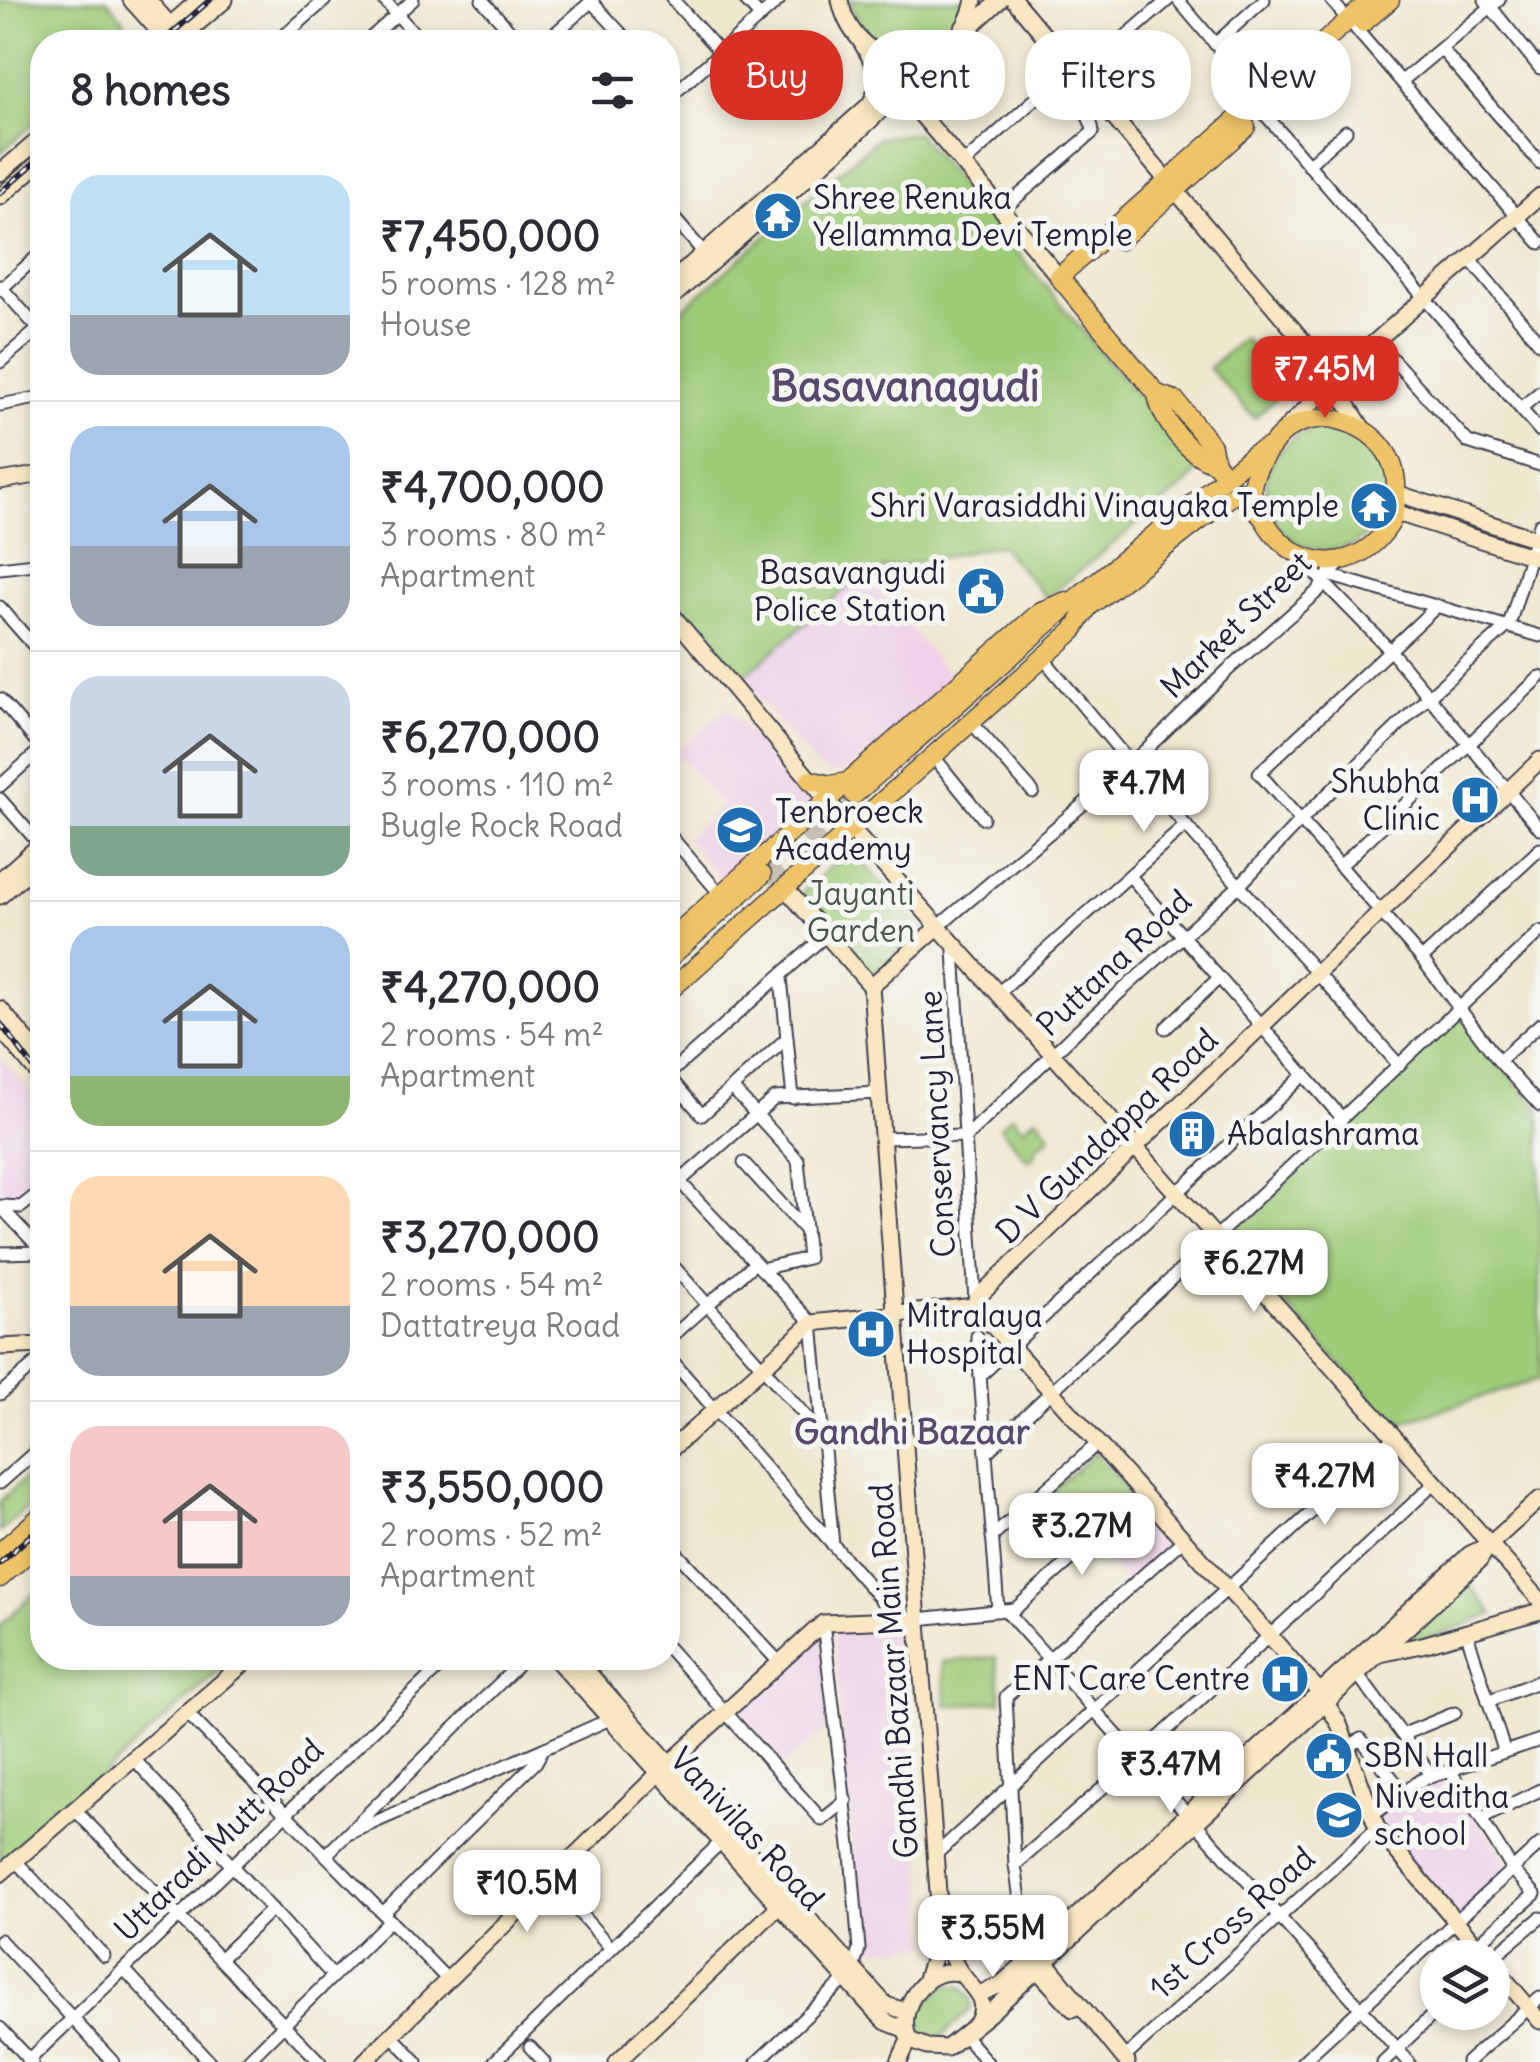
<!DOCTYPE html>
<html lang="en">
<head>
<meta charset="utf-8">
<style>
	:root { --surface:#fff; --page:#f7f7f7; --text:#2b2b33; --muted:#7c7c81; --line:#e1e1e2; --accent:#d93025 }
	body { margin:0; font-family:Delius,sans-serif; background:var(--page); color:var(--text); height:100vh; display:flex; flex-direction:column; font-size:38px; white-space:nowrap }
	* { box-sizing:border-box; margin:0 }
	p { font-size:32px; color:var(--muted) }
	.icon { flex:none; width:55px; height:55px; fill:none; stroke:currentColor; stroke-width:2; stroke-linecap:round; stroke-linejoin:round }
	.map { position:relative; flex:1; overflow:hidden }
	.details { position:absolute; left:30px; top:30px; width:650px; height:1640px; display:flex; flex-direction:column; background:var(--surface); border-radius:40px; box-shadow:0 5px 15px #0003 }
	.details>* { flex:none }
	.hud { position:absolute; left:710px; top:30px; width:680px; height:90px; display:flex; gap:20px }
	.controls { position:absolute; left:1420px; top:1940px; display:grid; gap:20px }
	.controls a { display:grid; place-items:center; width:90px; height:90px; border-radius:50%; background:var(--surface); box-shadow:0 5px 15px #0003; font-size:50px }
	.price { position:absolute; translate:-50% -85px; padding:0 22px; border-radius:20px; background:#fff; color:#222; font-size:32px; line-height:65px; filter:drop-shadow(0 2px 5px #0008) }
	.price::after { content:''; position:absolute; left:50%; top:60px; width:30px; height:22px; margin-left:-15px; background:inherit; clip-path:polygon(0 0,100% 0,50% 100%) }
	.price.current { background:var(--accent); color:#fff }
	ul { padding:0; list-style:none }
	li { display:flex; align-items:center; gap:30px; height:250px; padding:0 40px }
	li+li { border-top:2px solid var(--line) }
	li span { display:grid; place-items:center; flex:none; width:280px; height:200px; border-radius:30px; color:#555 }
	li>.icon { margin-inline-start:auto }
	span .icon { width:120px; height:120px; fill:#fffc; stroke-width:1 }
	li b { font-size:42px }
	h2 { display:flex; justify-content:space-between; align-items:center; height:120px; padding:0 40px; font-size:42px }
	.pill { padding:0 35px; border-radius:40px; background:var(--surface); box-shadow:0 5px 15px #0003; font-size:35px; line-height:90px }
	.pill.current { background:var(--accent); color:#fff }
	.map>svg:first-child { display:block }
	.built { fill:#eed0e8 }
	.green { fill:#9fcc79; stroke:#60775a; stroke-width:2.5 }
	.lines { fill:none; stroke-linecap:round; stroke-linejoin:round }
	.primary-tunnel { stroke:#c7c0b1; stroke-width:18; stroke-dasharray:18 9; stroke-linecap:butt }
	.street-casing { stroke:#414051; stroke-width:15 }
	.secondary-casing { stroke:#414051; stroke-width:19 }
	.primary-casing { stroke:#414051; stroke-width:21 }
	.street { stroke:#fff; stroke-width:11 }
	.secondary { stroke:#f9e7c3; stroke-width:15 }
	.primary { stroke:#efc469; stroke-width:18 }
	.rail-casing { stroke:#22223b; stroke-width:6 }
	.rail { stroke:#f6f6f2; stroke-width:2.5; stroke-dasharray:8; stroke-linecap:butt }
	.labels { text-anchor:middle; stroke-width:10; stroke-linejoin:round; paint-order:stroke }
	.poi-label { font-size:32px; fill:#22223b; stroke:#f6f6f2; text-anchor:start }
	.street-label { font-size:32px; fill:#22223b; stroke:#f6f6f2 }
	.park-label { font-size:32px; fill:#48554e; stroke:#f6f6f2 }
	.neighbourhood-label { font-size:35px; font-weight:bold; fill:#5a496e; stroke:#f6f6f2 }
	.district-label { font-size:42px; font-weight:bold; fill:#5a496e; stroke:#f6f6f2 }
</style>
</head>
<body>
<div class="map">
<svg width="1540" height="2062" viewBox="0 0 1540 2062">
	<rect width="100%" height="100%" fill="#f6f6f2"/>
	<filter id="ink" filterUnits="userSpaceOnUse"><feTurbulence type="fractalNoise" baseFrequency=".01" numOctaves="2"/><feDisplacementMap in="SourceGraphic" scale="20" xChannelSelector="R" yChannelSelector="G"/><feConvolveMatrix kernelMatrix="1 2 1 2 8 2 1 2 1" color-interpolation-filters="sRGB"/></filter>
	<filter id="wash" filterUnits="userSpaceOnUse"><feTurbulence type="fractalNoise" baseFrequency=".0048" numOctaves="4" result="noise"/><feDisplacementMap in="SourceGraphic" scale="40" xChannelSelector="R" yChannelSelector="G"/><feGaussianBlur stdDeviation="2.25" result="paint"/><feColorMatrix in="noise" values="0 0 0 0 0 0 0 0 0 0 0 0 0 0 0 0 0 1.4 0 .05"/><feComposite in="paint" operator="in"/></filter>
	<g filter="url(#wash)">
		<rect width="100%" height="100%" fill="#f0e7cf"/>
		<g class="built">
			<polygon points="863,573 953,679 850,769 835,774 818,768 742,678"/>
			<polygon points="728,709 811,807 724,883 686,838 722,806 675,752"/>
			<polygon points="0,1057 42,1106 42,1185 15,1208 0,1190"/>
			<polygon points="1141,1507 1173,1544 1127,1584 1095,1547"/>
			<polygon points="899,1623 929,1945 863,1950 833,1629"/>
			<polygon points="822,1632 830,1726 783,1766 737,1710"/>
			<polygon points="1450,1773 1510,1868 1456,1918 1387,1833 1379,1814 1424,1783"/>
		</g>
		<g class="green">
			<polygon points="0,0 107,0 124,20 124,42 42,42 42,116 0,153"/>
			<path d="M850,0H965C953,69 867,68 850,0Z"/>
			<polygon points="917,133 1195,465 1194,475 1188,483 1046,598 1000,545 864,573 742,678 668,590 668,322 878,138"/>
			<polygon points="1243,338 1288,388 1254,418 1209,368"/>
			<circle cx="1327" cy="489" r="61"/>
			<polygon points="851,849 923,930 872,975 800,894"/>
			<polygon points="1462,1014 1540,1109 1540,1379 1395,1424 1223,1237"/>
			<polygon points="1012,1115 1023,1128 1036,1117 1051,1135 1034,1150 1036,1154 1029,1161 1000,1127"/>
			<polygon points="1095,1453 1130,1493 1084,1533 1049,1493"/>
			<polygon points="42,1463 42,1495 0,1532 0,1501"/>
			<polygon points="1470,1585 1493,1614 1448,1632 1399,1646"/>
			<polygon points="42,1587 42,1658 234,1658 0,1866 0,1625"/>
			<polygon points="996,1657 1001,1701 947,1706 942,1662"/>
			<polygon points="945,1985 963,1987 970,1997 971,2009 941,2037 929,2038 915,2027 915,2014"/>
		</g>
	</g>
	<g filter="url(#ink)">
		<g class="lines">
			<g class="primary-tunnel">
				<polyline points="762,875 854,795"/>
				<polyline points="771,885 862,804"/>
			</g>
			<g class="street-casing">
				<g id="street">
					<polyline points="384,0 422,42"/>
					<polyline points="482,0 520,42"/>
					<polyline points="590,0 629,42"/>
					<polyline points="673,0 720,52"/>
					<polyline points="745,0 760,16"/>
					<polyline points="1178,0 1261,98"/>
					<polyline points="1331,0 1348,20"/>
					<polyline points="1485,0 1540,68"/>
					<polyline points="1356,29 1540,243"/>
					<polyline points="277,42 325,0"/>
					<polyline points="366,42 413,0"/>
					<polyline points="545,42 593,0"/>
					<polyline points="1215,44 1264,0"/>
					<polyline points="1442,50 1540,163"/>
					<polyline points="1080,76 1168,0"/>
					<polyline points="1402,81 1499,0"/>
					<polyline points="668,99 779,0"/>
					<polyline points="1263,112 1540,431"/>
					<path d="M963,164L1053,83H1059C1071,96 1092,114 1093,132L1002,210"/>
					<polyline points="1308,165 1346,131"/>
					<polyline points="668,211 704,253"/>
					<polyline points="1469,258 1540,344"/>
					<polyline points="0,286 42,333"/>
					<polyline points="0,290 42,252"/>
					<polyline points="1376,341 1468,442 1540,465"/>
					<polyline points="0,362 42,326"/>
					<polyline points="0,405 42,397"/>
					<polyline points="1521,408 1540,392"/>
					<polyline points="1301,559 1389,649 1540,829"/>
					<polyline points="0,568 42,563"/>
					<polyline points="1328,575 1540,636"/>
					<polyline points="0,607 42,655"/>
					<polyline points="1436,607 1259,773 1422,959 1499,1061 1540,1106"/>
					<polyline points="1043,658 1131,764 1399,1065"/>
					<polyline points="0,699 42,748"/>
					<polyline points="971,722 1033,792"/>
					<polyline points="934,757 983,818"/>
					<polyline points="0,786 42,748"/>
					<polyline points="0,799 42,847"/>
					<polyline points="668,833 721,895"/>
					<polyline points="1340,866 1540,677"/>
					<polyline points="1130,876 1342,1118"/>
					<polyline points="939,926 1131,764 1230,668 1319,590 1324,579 1344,560"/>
					<polyline points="957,946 954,950 975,1301"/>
					<polyline points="1422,959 1540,849"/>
					<polyline points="781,978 793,1098"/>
					<polyline points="998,993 1186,825"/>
					<polyline points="1166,1028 1219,978"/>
					<polyline points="1499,1061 1540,1024"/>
					<polyline points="668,1075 826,935"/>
					<polyline points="668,1076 702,1115 787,1038"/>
					<polyline points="732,1088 798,1160 808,1258 761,1269"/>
					<polyline points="882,1138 967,1136 1079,1029 1240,885 1301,820 1428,697 1509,625 1540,524"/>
					<polyline points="744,1163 805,1230"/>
					<polyline points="668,1169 812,1323 833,1545"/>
					<polyline points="679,1182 775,1098 879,1093"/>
					<polyline points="0,1206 42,1251"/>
					<polyline points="3,1206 21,1207 42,1190"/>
					<polyline points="0,1253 42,1252"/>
					<polyline points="668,1260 823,1436"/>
					<polyline points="977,1336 998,1610"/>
					<polyline points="668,1340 755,1263"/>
					<polyline points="668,1356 898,1619"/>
					<polyline points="980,1376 1305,1074"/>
					<polyline points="0,1394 42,1358"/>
					<polyline points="986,1453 1540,932"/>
					<polyline points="0,1483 42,1446"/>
					<polyline points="992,1537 1098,1443"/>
					<polyline points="668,1544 780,1663"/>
					<polyline points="1005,1610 1409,2062"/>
					<polyline points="918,1619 1015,1609 1144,1495"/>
					<polyline points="823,1623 851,1854 859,1949 853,1969"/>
					<polyline points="1466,1631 1504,1750"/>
					<polyline points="668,1648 822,1820 846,1801"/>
					<polyline points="1356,1672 1432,1776"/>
					<polyline points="1488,1701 1540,1681"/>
					<polyline points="186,1712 448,1980"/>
					<polyline points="1404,1734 1455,1713"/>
					<polyline points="1348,1747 1361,1739 1404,1793"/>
					<polyline points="133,1758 333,1976"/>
					<polyline points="1450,1770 1513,1870 1535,1894 1476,1945"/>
					<polyline points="74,1809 320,2062"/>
					<polyline points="1374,1814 1421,1780 1540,1740"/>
					<polyline points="1481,1819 1540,1790"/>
					<polyline points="350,1833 543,1749"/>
					<polyline points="326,1855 525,1658"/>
					<polyline points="935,1855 1393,1438"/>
					<polyline points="15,1860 104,1956"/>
					<polyline points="1015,1865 1138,1757 1434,1484"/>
					<polyline points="551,1881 610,1947"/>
					<polyline points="383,1913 536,1762 543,1749 610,1719"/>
					<polyline points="0,1940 113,2062"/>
					<polyline points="1492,1958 1540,1918"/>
					<polyline points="220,1959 272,1909"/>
					<polyline points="1029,1960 1015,1865 1006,1697 1184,1539"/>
					<polyline points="124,1969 210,2062"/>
					<polyline points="0,2028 32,2062"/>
					<polyline points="963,2034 987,2062"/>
					<polyline points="391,2035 417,2062"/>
					<polyline points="530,2047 544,2062"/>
					<polyline points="1124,2058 1377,1828"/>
					<polyline points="27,2062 449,1658"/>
					<polyline points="246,2062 390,1920"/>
					<polyline points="494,2062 721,1842"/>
					<polyline points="757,2062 846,1979"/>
					<polyline points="1302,2062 1540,1844"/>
					<polyline points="1383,2062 1438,2010"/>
					<polyline points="1467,2062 1540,1998"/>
				</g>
			</g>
			<g class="secondary-casing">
				<g id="secondary">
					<polyline points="131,0 165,38"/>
					<polyline points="148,0 175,31"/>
					<path d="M840,0C856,79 958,79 974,0"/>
					<polyline points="1014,0 1320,361 1363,429"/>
					<polyline points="966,31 1000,0"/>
					<polyline points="151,42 199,0"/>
					<polyline points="176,42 225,0"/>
					<polyline points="880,61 901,91 1059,277"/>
					<polyline points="0,173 42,137"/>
					<polyline points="0,197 42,160"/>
					<path d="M668,285L869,105C886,80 874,64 860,40"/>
					<polyline points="668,301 851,139 944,49"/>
					<polyline points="1287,427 1376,341 1540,196"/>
					<polyline points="0,481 42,474"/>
					<polyline points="1396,493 1540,540"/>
					<polyline points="1394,512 1540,559"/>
					<polyline points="668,610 852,830 1540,1600"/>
					<polyline points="0,880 42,843"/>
					<polyline points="786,889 871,986"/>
					<polyline points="0,896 42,859"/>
					<path d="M871,986L941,1933C948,1945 952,1961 960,1972C973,1990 990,1999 977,2023"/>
					<polyline points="871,986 939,926"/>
					<polyline points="0,1009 42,1058"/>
					<polyline points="0,1028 42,1078"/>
					<polyline points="975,1306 1319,1691 1339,1724 1377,1828 1487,1958"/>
					<polyline points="975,1306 976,1299 1540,760"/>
					<polyline points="0,1347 42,1345"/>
					<polyline points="668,1452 812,1323 975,1306"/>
					<polyline points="1380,1654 1426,1644 1540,1611"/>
					<polyline points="555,1658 874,2010 886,2022 904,2029"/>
					<polyline points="575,1658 886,2005 905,2011"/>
					<polyline points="0,1874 250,1658"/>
					<polyline points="1043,1959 1127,2062"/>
					<polyline points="1031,1963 1073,2009"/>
					<polyline points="1492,1964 1540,2021"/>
					<path d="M961,1974C926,1963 895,2009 909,2040L927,2047L947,2048L989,2014L1463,1576L1479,1561L1489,1545L1540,1499"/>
					<polyline points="924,1985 941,1933"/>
					<polyline points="979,1994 1000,1985 1029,1960 1470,1554 1489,1545"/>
					<polyline points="364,2062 658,1774 823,1623 918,1619"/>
					<polyline points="617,2062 780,1905"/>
					<polyline points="899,2062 909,2040"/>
				</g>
			</g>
			<g class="primary-casing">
				<g id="primary">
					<polyline points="1363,23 1390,0"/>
					<polyline points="1120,240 1246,127"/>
					<polyline points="1157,394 1175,400 1212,446 1215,463 1221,470"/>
					<path d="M1329,418C1370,425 1399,452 1396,495C1396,505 1395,515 1390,524C1358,575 1297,573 1266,523C1260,513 1251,500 1252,488C1253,474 1263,458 1271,447C1286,425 1303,419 1329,418Z"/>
					<path d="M1215,463C1189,456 1161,420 1157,394L1059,277L1371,0"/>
					<polyline points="1082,612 1238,491 1264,519"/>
					<polyline points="810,780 830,785 848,782"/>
					<polyline points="854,795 1080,595 1254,454 1271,446"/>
					<polyline points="668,941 1041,611 1066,601"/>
					<polyline points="668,959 762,875"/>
					<polyline points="668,992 1043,658 1073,631 1089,606"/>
					<polyline points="0,1552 42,1515"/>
					<polyline points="0,1578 42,1540"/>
				</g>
			</g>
			<use href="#street" class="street"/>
			<use href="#secondary" class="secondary"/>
			<use href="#primary" class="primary"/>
			<g class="rail-casing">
				<g id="rail">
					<polyline points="162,42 210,0"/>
					<polyline points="0,193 42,156"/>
					<polyline points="0,1023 42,1079"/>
					<polyline points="0,1563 42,1525"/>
				</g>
			</g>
			<use href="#rail" class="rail"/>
		</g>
	</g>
	<defs>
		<g id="temple-disc" transform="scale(2.5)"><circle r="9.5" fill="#1f6fb2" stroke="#f6f6f2"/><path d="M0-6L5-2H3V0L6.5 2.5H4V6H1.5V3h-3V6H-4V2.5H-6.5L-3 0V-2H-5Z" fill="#fff"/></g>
		<g id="civic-disc" transform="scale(2.5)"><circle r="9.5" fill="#1f6fb2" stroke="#f6f6f2"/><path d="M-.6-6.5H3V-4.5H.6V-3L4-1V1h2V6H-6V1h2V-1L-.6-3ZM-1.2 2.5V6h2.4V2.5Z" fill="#fff"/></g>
		<g id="hospital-disc" transform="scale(2.5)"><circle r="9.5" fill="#1f6fb2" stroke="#f6f6f2"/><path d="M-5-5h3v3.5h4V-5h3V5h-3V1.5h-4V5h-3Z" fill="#fff"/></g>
		<g id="school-disc" transform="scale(2.5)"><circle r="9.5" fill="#1f6fb2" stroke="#f6f6f2"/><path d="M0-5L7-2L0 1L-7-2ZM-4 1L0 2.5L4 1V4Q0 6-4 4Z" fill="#fff"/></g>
		<g id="building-disc" transform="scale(2.5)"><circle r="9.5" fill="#1f6fb2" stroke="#f6f6f2"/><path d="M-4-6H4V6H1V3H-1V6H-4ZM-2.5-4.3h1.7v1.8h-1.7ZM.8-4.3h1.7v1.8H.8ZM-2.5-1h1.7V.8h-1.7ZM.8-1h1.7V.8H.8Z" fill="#fff"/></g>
	</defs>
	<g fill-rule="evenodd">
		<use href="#temple-disc" x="778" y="216"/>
		<use href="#temple-disc" x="1374" y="506"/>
		<use href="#civic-disc" x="981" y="591"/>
		<use href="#hospital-disc" x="1475" y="800"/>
		<use href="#school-disc" x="740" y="830"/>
		<use href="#building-disc" x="1192" y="1134"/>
		<use href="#hospital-disc" x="871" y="1334"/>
		<use href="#hospital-disc" x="1285" y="1679"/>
		<use href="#civic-disc" x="1329" y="1756"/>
		<use href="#school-disc" x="1339" y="1815"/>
	</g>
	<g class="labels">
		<g class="poi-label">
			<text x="813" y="209">Shree Renuka<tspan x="813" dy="37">Yellamma Devi Temple</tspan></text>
			<text x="1339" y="517" text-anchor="end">Shri Varasiddhi Vinayaka Temple</text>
			<text x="946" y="584" text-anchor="end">Basavangudi<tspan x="946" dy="37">Police Station</tspan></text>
			<text x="1440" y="793" text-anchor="end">Shubha<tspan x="1440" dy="37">Clinic</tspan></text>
			<text x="775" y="823">Tenbroeck<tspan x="775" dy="37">Academy</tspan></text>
			<text x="1227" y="1145">Abalashrama</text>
			<text x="906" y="1327">Mitralaya<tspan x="906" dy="37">Hospital</tspan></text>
			<text x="1250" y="1690" text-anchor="end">ENT Care Centre</text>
			<text x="1364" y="1767">SBN Hall</text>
			<text x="1374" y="1808">Niveditha<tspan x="1374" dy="37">school</tspan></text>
		</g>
		<g class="street-label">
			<text transform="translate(1236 625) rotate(-44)" y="11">Market Street</text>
			<text transform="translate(1114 963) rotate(-43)" y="11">Puttana Road</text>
			<text transform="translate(937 1124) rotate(-93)" y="11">Conservancy Lane</text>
			<text transform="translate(1107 1136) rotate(-44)" y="11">D V Gundappa Road</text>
			<text transform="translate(894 1671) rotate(-94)" y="11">Gandhi Bazaar Main Road</text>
			<text transform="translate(747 1829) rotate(47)" y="11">Vanivilas Road</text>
			<text transform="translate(219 1840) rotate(-44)" y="11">Uttaradi Mutt Road</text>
			<text transform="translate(1232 1923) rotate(-42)" y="11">1st Cross Road</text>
		</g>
		<g class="park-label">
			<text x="861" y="905">Jayanti<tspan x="861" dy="37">Garden</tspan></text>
		</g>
		<g class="neighbourhood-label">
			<text x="912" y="1444">Gandhi Bazaar</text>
		</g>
		<g class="district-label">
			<text x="905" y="401">Basavanagudi</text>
		</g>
	</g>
</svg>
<div class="controls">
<a><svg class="icon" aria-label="layers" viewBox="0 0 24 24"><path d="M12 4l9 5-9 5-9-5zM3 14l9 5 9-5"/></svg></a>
</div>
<b class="price current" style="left:1325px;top:421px">₹7.45M</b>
<b class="price" style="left:1144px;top:835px">₹4.7M</b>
<b class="price" style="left:1254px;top:1315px">₹6.27M</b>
<b class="price" style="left:1325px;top:1528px">₹4.27M</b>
<b class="price" style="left:1082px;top:1578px">₹3.27M</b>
<b class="price" style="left:1171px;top:1816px">₹3.47M</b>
<b class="price" style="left:527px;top:1935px">₹10.5M</b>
<b class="price" style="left:993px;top:1980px">₹3.55M</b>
<div class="hud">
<a class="pill current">Buy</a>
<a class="pill">Rent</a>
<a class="pill">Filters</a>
<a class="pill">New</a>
</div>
<section class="details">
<h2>8 homes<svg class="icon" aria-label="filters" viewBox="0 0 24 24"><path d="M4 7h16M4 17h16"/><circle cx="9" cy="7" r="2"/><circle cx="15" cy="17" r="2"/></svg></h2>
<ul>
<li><span style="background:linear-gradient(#bfe0f5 70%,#9aa5b1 0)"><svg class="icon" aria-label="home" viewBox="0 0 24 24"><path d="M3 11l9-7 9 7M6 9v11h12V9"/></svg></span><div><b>₹7,450,000</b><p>5 rooms · 128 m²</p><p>House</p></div></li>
<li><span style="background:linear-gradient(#a9c7e8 60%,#9aa5b1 0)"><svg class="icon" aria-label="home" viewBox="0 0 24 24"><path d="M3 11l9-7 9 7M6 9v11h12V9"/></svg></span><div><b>₹4,700,000</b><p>3 rooms · 80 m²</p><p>Apartment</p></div></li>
<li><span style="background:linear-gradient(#c9d6e8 75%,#7fa58c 0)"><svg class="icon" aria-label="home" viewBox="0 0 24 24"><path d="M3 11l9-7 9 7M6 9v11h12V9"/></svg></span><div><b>₹6,270,000</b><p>3 rooms · 110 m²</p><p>Bugle Rock Road</p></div></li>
<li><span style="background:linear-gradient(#a9c7e8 75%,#8fb573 0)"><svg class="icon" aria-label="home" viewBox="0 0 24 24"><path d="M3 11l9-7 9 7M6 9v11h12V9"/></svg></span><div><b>₹4,270,000</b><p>2 rooms · 54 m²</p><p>Apartment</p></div></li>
<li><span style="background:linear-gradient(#ffd9b3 65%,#9aa5b1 0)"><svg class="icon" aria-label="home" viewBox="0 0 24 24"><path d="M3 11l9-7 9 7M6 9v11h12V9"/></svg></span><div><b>₹3,270,000</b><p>2 rooms · 54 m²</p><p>Dattatreya Road</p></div></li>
<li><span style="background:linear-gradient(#f6c9c9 75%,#9aa5b1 0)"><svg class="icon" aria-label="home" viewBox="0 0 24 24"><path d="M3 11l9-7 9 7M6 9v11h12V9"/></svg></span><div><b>₹3,550,000</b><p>2 rooms · 52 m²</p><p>Apartment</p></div></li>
</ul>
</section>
</div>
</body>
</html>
